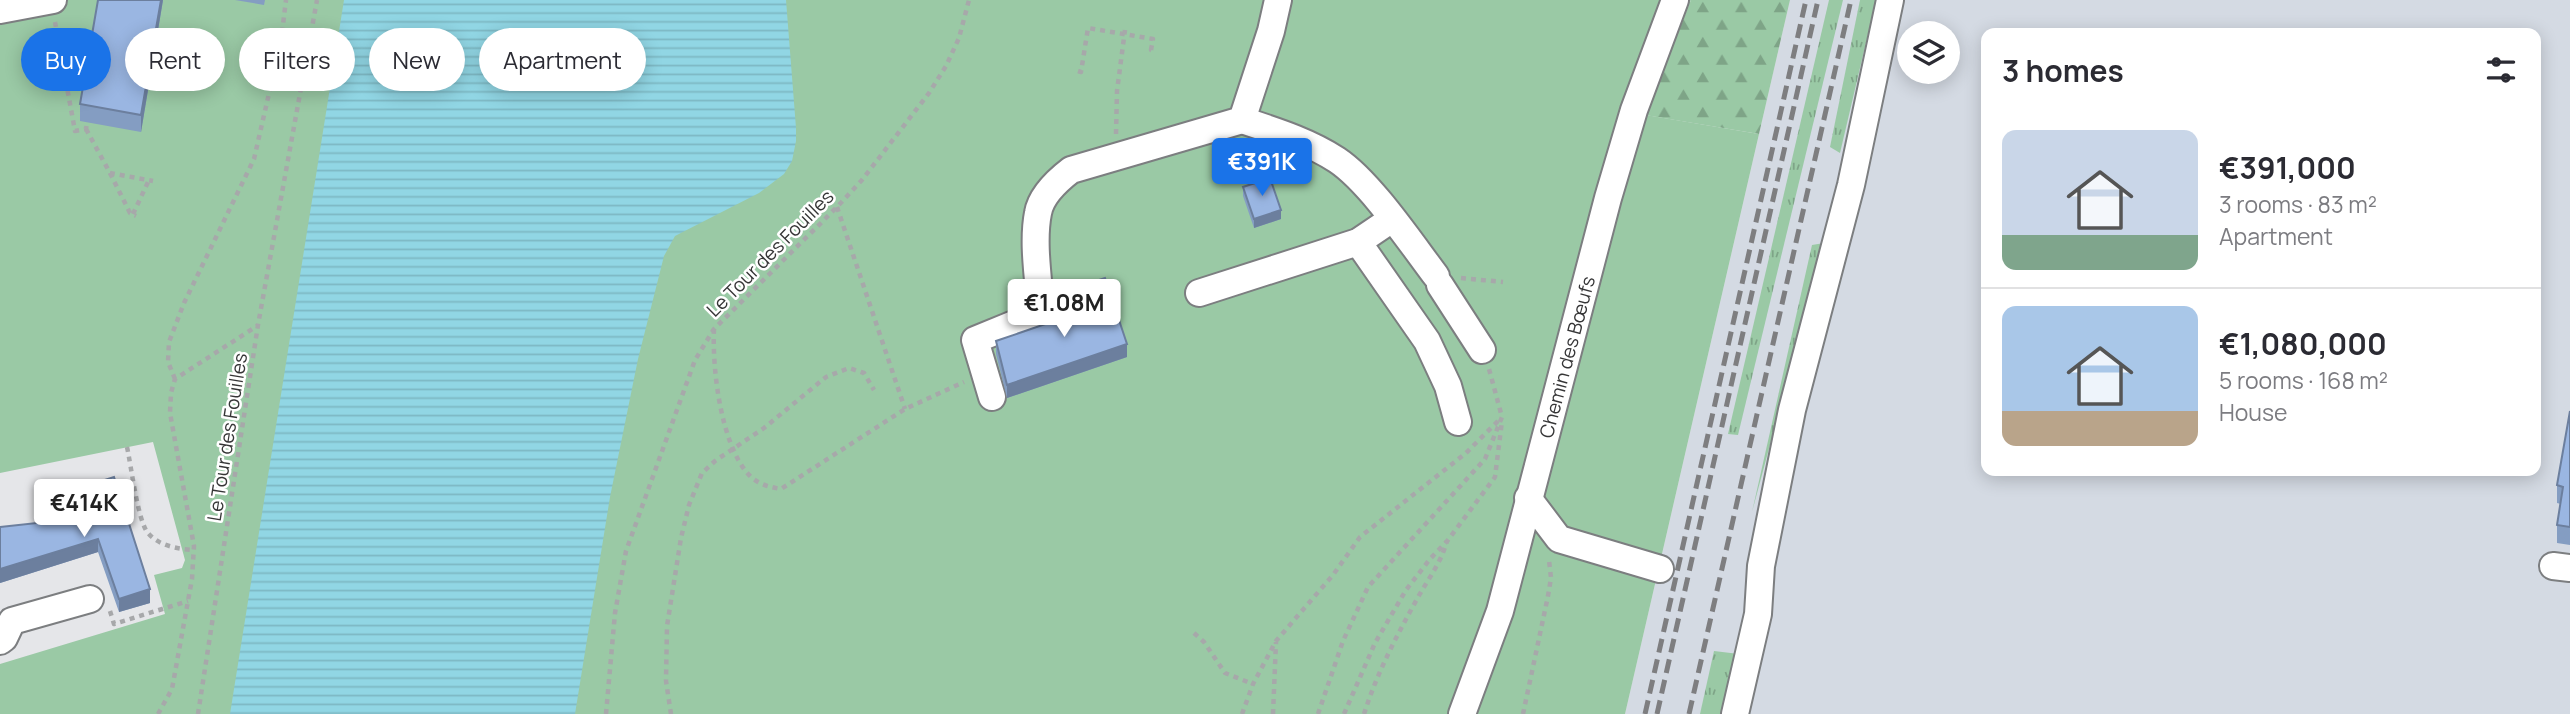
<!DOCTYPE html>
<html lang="en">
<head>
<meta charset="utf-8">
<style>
	:root { --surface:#fff; --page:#f7f7f7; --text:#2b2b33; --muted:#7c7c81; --line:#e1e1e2; --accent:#1a73e8 }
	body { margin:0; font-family:Manrope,sans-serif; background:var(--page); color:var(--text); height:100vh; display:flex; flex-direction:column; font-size:26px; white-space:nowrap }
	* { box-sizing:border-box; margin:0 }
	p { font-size:23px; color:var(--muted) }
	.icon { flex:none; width:38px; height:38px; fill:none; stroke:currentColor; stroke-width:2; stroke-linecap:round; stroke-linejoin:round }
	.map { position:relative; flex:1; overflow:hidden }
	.details { position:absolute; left:1981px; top:28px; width:560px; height:448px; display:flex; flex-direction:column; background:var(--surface); border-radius:14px; box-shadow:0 4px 18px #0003 }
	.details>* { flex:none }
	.top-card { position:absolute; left:21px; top:28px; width:665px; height:63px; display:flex; gap:14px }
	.controls { position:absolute; left:1897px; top:21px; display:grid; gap:14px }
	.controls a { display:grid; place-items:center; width:63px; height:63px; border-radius:50%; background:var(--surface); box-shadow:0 4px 18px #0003; font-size:35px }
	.price { position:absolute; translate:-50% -60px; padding:0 16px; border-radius:7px; background:#fff; color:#222; font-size:23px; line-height:46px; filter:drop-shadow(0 2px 4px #0008) }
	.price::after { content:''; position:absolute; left:50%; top:42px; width:21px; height:16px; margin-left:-10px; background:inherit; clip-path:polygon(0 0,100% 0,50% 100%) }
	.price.on { background:var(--accent); color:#fff }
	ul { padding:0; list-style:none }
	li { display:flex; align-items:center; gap:21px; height:175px; padding:0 21px }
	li+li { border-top:2px solid var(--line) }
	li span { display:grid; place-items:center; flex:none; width:196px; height:140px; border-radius:14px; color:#555 }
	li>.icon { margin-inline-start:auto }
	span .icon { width:84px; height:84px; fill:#fffc; stroke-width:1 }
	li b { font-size:30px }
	h2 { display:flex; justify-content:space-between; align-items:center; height:84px; padding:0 21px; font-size:30px }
	.tag { padding:0 24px; border-radius:32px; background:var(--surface); box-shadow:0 4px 18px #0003; font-size:24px; line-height:63px }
	.tag.on { background:var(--accent); color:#fff }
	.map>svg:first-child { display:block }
	.built { fill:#d4dae3; fill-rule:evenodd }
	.grass { fill:url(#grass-tufts) }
	.forest { fill:url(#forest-firs) }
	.park { fill:#9ac9a5 }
	.water { fill:url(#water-rules) }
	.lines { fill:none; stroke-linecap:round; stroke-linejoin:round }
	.minor-casing { stroke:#7c7e80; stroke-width:30 }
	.path { stroke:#a7a8aa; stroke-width:4.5; stroke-dasharray:5 5; stroke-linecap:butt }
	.minor { stroke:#fff; stroke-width:26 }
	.rail { stroke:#7e7e80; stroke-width:5; stroke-dasharray:14 7; stroke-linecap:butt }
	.wall { fill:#849dc2 }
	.shaded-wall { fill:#6c7f9e }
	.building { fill:#9ab6e2; stroke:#6c7f9e; stroke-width:2 }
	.labels { text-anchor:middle; stroke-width:5; stroke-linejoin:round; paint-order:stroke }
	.street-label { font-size:19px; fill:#363637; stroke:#fff }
</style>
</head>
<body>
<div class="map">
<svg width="2570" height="714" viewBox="0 0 2570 714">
	<defs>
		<pattern id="grass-tufts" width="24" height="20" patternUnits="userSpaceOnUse" patternTransform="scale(1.75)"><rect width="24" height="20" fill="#9ac9a5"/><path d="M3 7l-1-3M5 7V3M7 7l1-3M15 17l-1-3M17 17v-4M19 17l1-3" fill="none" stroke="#7ea487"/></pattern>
		<pattern id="forest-firs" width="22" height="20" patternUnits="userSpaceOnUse" patternTransform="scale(1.75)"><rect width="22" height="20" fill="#9ac9a5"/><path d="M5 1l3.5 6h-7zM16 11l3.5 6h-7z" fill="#7ea487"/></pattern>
		<pattern id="water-rules" width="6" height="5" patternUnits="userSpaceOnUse" patternTransform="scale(1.75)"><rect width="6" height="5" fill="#91d6e4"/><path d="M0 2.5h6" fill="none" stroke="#7eb8c4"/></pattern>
	</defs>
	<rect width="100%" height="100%" fill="#e5e6e9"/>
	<path class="built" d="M1790,0H2570V714H1625ZM1909,33H1948V72H1909ZM1986,33H2536V471H1986Z"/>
	<g class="grass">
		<polygon points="1829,0 1843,0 1738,435 1728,434"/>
		<polygon points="1860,0 1876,0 1840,153 1830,147"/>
		<polygon points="1824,243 1752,512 1812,245"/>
		<polygon points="1714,651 1739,654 1725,714 1700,714"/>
	</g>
	<polygon class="forest" points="1691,0 1790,0 1759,134 1645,115"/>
	<polygon class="park" points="0,0 1691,0 1646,115 1759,134 1625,714 0,714 0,664 165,614 154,575 182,568 185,560 153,442 0,473"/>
	<polygon class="water" points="344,0 786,0 796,128 796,141 792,161 784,174 759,193 675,236 664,256 638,359 610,497 575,714 230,714"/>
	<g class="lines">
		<g class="minor-casing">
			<g id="minor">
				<polyline points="0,10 53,0"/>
				<path d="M1242,120C1275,131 1308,141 1337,160C1370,182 1411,243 1436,276"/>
				<polyline points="1358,242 1427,341 1448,386 1458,422"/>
				<polyline points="1440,285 1482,350"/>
				<polyline points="1199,293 1358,242 1392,219"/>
				<path d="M992,397L975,340L1041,313C1039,283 1032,243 1038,213C1041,195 1058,180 1071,170L1242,120L1271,31L1278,0"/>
				<polyline points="1528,498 1559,539 1660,569"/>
				<polyline points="2553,566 2570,568"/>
				<polyline points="0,641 4,638 12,621 90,599"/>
				<polyline points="1462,714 1500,611 1608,198 1634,110 1675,0"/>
				<polyline points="1735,714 1758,614 1761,566 1792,410 1851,185 1890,0"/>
			</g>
		</g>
		<g class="path">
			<polyline points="55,22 75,131 86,129 87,122"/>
			<polyline points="1078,71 1081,72 1088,28 1153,39 1151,50 1155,51"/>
			<polyline points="86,129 110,173 153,181"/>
			<polyline points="1116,134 1117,91 1125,30"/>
			<polyline points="110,173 130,213 136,216"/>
			<polyline points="837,207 905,409"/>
			<polyline points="133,214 149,180"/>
			<polyline points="1461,278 1503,282"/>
			<path d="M714,329C712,369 721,448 751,477C760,485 770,487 781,489L905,409L964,382"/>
			<polyline points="175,379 168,362 169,342 184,303 254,159 281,41 286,0"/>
			<path d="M127,447C131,465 138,522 148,533C159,546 178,549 194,550"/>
			<polyline points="110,611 114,624 188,601"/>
			<polyline points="1194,633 1204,642 1225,673 1253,684"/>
			<polyline points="158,714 172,689 192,579 194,546 170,413 171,393 175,379 257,326"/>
			<polyline points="198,714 258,325 317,0"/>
			<polyline points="606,714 615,613 626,551 695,360 714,329 837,207 862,180 929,93 946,66 959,38 969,0"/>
			<polyline points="671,714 666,681 667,626 681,538 689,505 702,473 715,461 764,428 826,377 849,368 864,373 874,390"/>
			<polyline points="1242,714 1253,684 1276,641 1333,575 1360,537 1466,453 1499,420"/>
			<polyline points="1273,714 1276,642"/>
			<polyline points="1318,714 1343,641 1368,587 1485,459 1502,417 1489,369"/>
			<polyline points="1344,714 1375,643 1406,590 1430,559 1448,540 1495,477 1502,421"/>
			<path d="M1364,714C1377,673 1396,637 1417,599C1428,579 1441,563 1447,541"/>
			<polyline points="1523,714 1548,596 1551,578 1549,560"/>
		</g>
		<use href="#minor" class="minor"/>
		<g class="rail">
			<polyline points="1645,714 1806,0"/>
			<polyline points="1657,714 1818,0"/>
			<polyline points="1689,714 1851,0"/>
		</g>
	</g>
	<g class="wall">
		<polygon points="163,0 141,132 80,121 80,104"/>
		<polygon points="235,0 265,0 264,5"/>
		<polygon points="1243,187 1281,219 1254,228 1243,196"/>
		<polygon points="1087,284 1127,357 1007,398 996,354 996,341 1091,309 1087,297"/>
		<polygon points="2570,411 2570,545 2557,543 2557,525 2561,504 2557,503 2557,485"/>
		<polygon points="83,487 150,603 119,612 98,552 0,583 0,527 88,517 83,501"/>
	</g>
	<g class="shaded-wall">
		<polygon points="161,0 163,0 141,132 141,115"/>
		<polygon points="1281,210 1281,219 1254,228 1254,219"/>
		<polygon points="1127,344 1127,357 1007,398 1007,385"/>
		<polygon points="98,539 98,552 0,583 0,569"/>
		<polygon points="150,589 150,603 119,612 119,599"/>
	</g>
	<g class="building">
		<polygon points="98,0 161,0 141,115 80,104"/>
		<polygon points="1270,178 1281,210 1254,219 1243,187"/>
		<polygon points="1105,278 1127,344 1007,385 996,341 1095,307 1087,284"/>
		<polygon points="2570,411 2570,527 2557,525 2563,487 2557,485"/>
		<polygon points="114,477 150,589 119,599 98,539 0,569 0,527 93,517 83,487"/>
	</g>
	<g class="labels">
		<g class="street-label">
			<text transform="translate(770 253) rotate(-45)" y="7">Le Tour des Fouilles</text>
			<text transform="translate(1567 357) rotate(-75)" y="7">Chemin des Bœufs</text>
			<text transform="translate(227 437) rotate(-81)" y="7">Le Tour des Fouilles</text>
		</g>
	</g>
</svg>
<div class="controls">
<a><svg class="icon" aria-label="layers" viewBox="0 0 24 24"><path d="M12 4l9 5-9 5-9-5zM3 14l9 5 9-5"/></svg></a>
</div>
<b class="price on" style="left:1262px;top:198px">€391K</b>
<b class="price" style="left:1064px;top:339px">€1.08M</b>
<b class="price" style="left:84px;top:539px">€414K</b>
<div class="top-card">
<a class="tag on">Buy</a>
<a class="tag">Rent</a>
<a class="tag">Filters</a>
<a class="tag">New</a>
<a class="tag">Apartment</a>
</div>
<section class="details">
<h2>3 homes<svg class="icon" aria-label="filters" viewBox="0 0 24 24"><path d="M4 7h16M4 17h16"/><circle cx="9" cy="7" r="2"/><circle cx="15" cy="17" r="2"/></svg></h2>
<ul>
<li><span style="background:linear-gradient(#c9d6e8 75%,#7fa58c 0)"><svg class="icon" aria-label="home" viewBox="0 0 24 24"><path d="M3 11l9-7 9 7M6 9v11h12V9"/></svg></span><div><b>€391,000</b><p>3 rooms · 83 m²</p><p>Apartment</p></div></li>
<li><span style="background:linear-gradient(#a9c7e8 75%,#b9a48a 0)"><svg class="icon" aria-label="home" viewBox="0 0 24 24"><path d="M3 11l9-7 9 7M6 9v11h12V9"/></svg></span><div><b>€1,080,000</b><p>5 rooms · 168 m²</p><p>House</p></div></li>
</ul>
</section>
</div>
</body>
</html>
